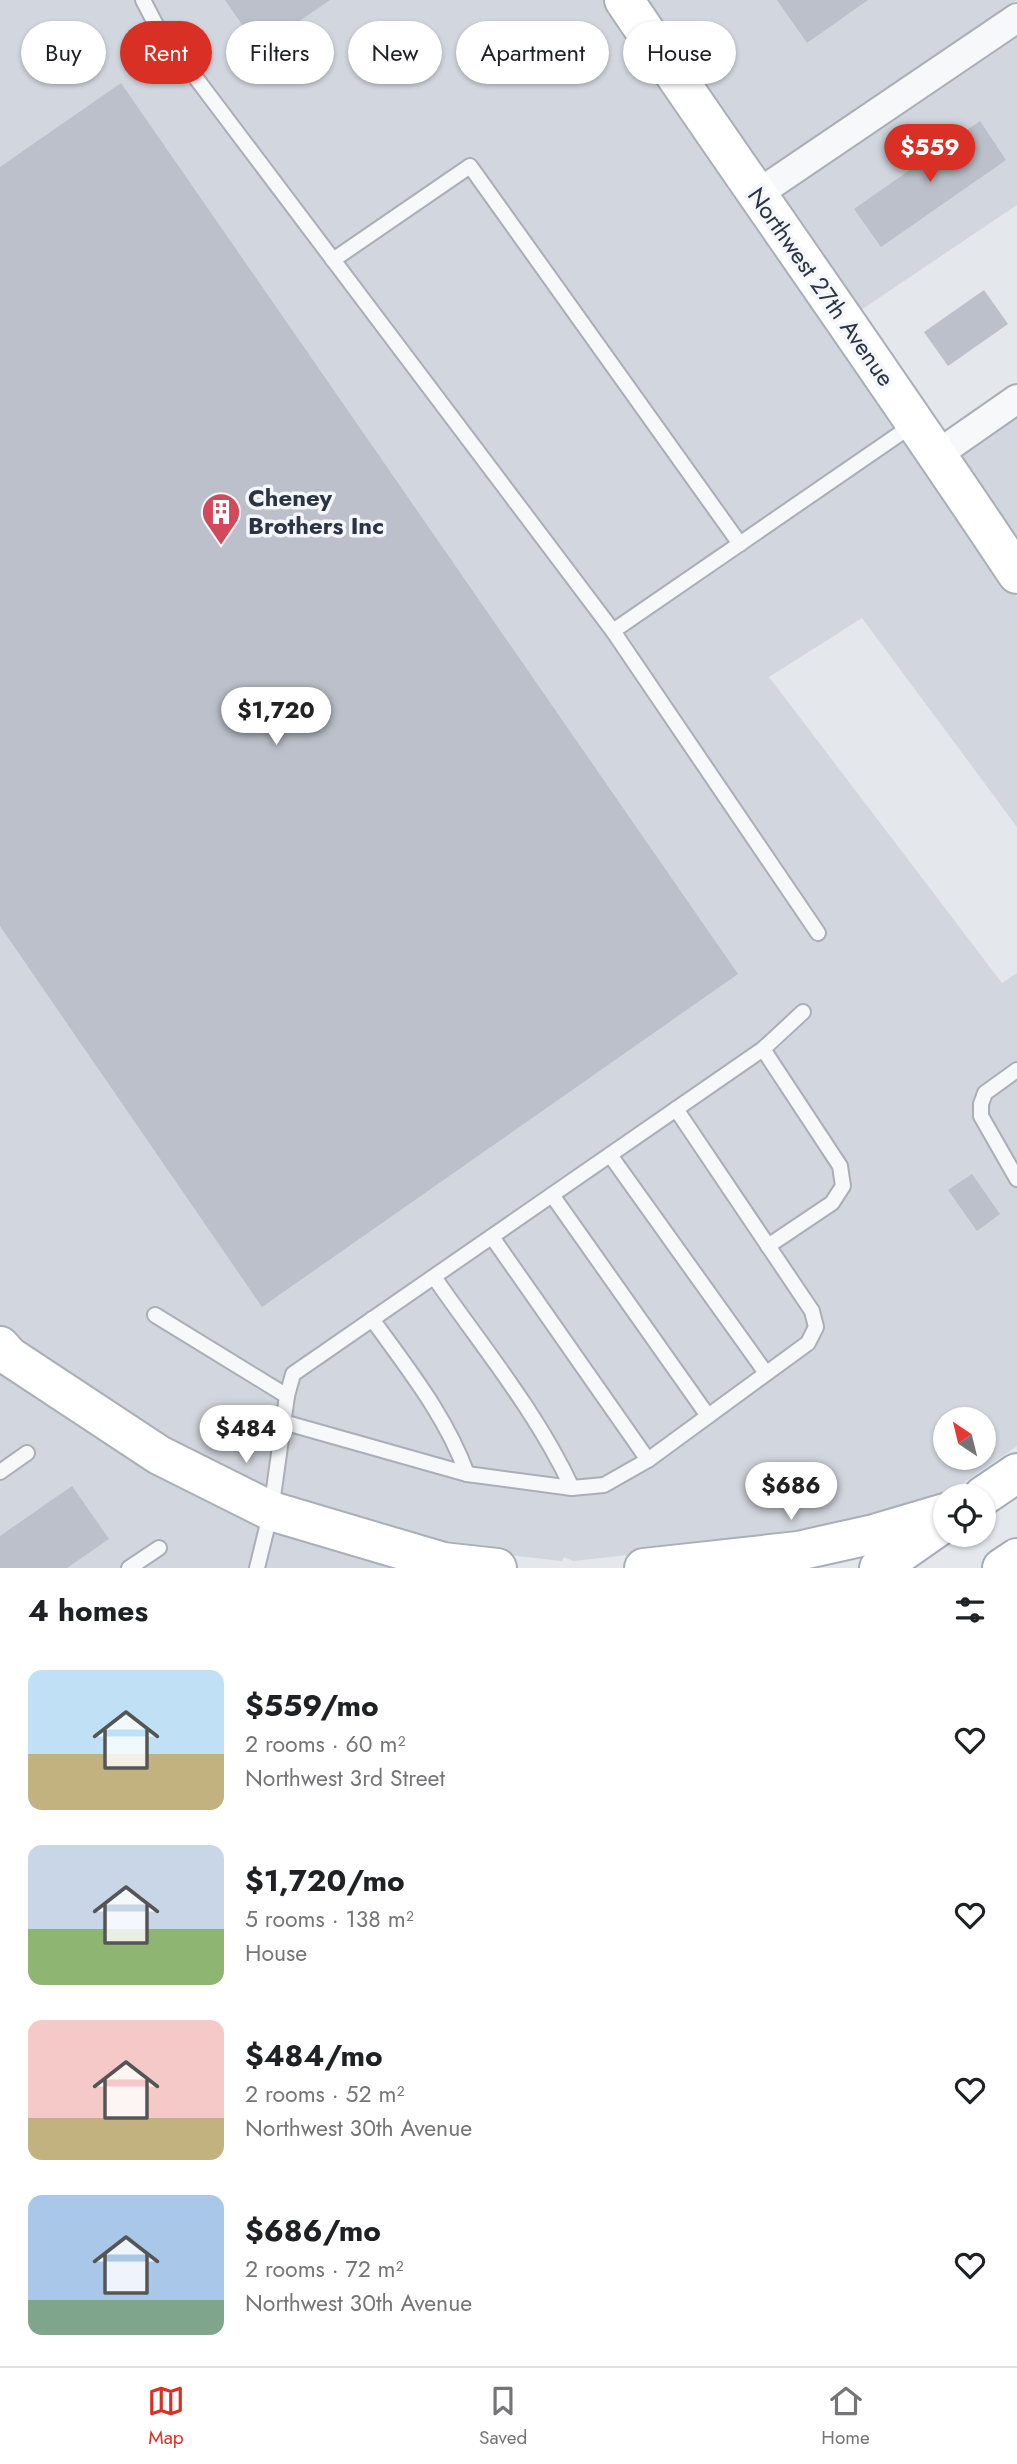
<!DOCTYPE html>
<html lang="en">
<head>
<meta charset="utf-8">
<style>
	:root { --surface:#fff; --page:#f2f2f2; --text:#202124; --muted:#757577; --line:#e0e0e0; --accent:#d93025 }
	body { margin:0; font-family:Jost,sans-serif; background:var(--page); color:var(--text); height:100vh; display:flex; flex-direction:column; font-size:26px; white-space:nowrap }
	* { box-sizing:border-box; margin:0 }
	p { font-size:23px; color:var(--muted) }
	.icon { flex:none; width:38px; height:38px; fill:none; stroke:currentColor; stroke-width:2; stroke-linecap:round; stroke-linejoin:round }
	.map { position:relative; height:1568px; overflow:hidden }
	.sheet { display:flex; flex-direction:column; background:var(--surface); flex:1 }
	.sheet>* { flex:none }
	.hud { position:absolute; left:21px; top:21px; width:976px; height:63px; display:flex; gap:14px }
	.needle { width:46px; rotate:325deg }
	.buttons { position:absolute; left:933px; top:1407px; display:grid; gap:14px }
	.buttons a { display:grid; place-items:center; width:63px; height:63px; border-radius:50%; background:var(--surface); box-shadow:0 2px 5px #0004; font-size:35px }
	.price { position:absolute; translate:-50% -60px; padding:0 16px; border-radius:24px; background:#fff; color:#222; font-size:23px; line-height:46px; filter:drop-shadow(0 2px 4px #0008) }
	.price::after { content:''; position:absolute; left:50%; top:42px; width:21px; height:16px; margin-left:-10px; background:inherit; clip-path:polygon(0 0,100% 0,50% 100%) }
	.price.on { background:var(--accent); color:#fff }
	ul { padding:0; list-style:none }
	li { display:flex; align-items:center; gap:21px; height:175px; padding:0 28px }
	li span { display:grid; place-items:center; flex:none; width:196px; height:140px; border-radius:14px; color:#555 }
	li>.icon { margin-inline-start:auto }
	span .icon { width:84px; height:84px; fill:#fffc; stroke-width:1 }
	li b { font-size:30px }
	h2 { display:flex; justify-content:space-between; align-items:center; height:84px; padding:0 28px; font-size:30px }
	.chip { padding:0 24px; border-radius:32px; background:var(--surface); box-shadow:0 2px 5px #0004; font-size:24px; line-height:63px }
	.chip.on { background:var(--accent); color:#fff }
	.menu { display:flex; justify-content:space-around; align-items:center; height:98px; border-top:2px solid var(--line); background:var(--surface); font-size:19px; color:var(--muted) }
	.menu a { display:grid; justify-items:center; gap:4px }
	.menu .on { color:var(--accent) }
	.map>svg:first-child { display:block }
	.built { fill:#d2d6de; fill-rule:evenodd }
	.building { fill:#bbc0ca }
	.lines { fill:none; stroke-linecap:round; stroke-linejoin:round }
	.lane-casing { stroke:#a9aeb7; stroke-width:18 }
	.street-casing { stroke:#a9aeb7; stroke-width:32 }
	.secondary-casing { stroke:#a9aeb7; stroke-width:42 }
	.primary-casing { stroke:#a3abb8; stroke-width:42 }
	.lane { stroke:#f7f8fa; stroke-width:14 }
	.street { stroke:#f7f8fa; stroke-width:28 }
	.secondary { stroke:#fff; stroke-width:38 }
	.primary { stroke:#fff; stroke-width:38 }
	.labels { text-anchor:middle; stroke-width:7; stroke-linejoin:round; paint-order:stroke }
	.street-label { font-size:24px; fill:#2b3445; stroke:#f4f6f9 }
	.poi-label { font-size:24px; font-weight:bold; fill:#2b3445; stroke:#f4f6f9; text-anchor:start }
</style>
</head>
<body>
<div class="map">
<svg width="1017" height="1568" viewBox="0 0 1017 1568">
	<rect width="100%" height="100%" fill="#e4e7ec"/>
	<g class="built">
		<path d="M0,0H608L927,461L1017,597V827L862,618L769,677L1002,983L1017,973V1446L940,1499L795,1537L573,1561L564,1557L562,1561L444,1548L274,1498L164,1443L17,1345L0,1327ZM945,1419H984V1458H945Z"/>
		<polygon points="639,0 1017,0 759,175"/>
		<polygon points="1017,36 1017,205 855,314 775,200"/>
		<polygon points="1017,417 1017,551 957,459"/>
		<polygon points="0,1365 414,1568 0,1568"/>
	</g>
	<g class="building">
		<polygon points="225,0 330,0 259,49"/>
		<polygon points="777,0 868,0 807,43"/>
		<polygon points="121,83 738,974 262,1307 0,926 0,167"/>
		<polygon points="980,121 1006,160 881,247 854,209"/>
		<polygon points="984,290 1008,324 948,366 924,332"/>
		<polygon points="972,1174 1000,1214 977,1231 948,1190"/>
		<polygon points="72,1486 109,1539 67,1568 0,1568 0,1536"/>
	</g>
	<g class="lines">
		<g class="lane-casing">
			<g id="lane">
				<polyline points="143,0 156,25 613,631"/>
				<polyline points="333,260 470,166 740,544"/>
				<polyline points="818,933 613,631 914,424"/>
				<polyline points="763,1049 840,1166 843,1186 832,1203 768,1246"/>
				<polyline points="1017,1070 985,1093 981,1104 981,1116 1017,1179"/>
				<polyline points="610,1155 766,1373"/>
				<polyline points="552,1195 708,1416"/>
				<polyline points="492,1237 648,1460"/>
				<path d="M434,1277C481,1345 537,1412 572,1488"/>
				<polyline points="155,1315 287,1396 271,1511 257,1568"/>
				<path d="M372,1319C408,1369 446,1416 467,1474"/>
				<polyline points="287,1396 293,1374 763,1049 803,1012"/>
				<polyline points="283,1422 467,1474 572,1488 604,1485 648,1460 808,1343 816,1327 812,1311 676,1109"/>
				<polyline points="0,1472 27,1453"/>
				<polyline points="129,1568 159,1548"/>
			</g>
		</g>
		<g class="street-casing">
			<g id="street">
				<polyline points="756,195 1017,18"/>
				<polyline points="938,454 1017,399"/>
			</g>
		</g>
		<g class="secondary-casing">
			<g id="secondary">
				<path d="M624,0C754,192 889,381 1017,574"/>
				<polyline points="0,1346 9,1356 159,1455 271,1511 443,1562 497,1568"/>
				<polyline points="644,1568 798,1551 874,1534 945,1513"/>
			</g>
		</g>
		<g class="primary-casing">
			<g id="primary">
				<polyline points="983,1496 1017,1473"/>
				<polyline points="879,1568 945,1522"/>
				<polyline points="1002,1568 1017,1558"/>
			</g>
		</g>
		<use href="#lane" class="lane"/>
		<use href="#street" class="street"/>
		<use href="#secondary" class="secondary"/>
		<use href="#primary" class="primary"/>
	</g>
	<defs>
		<g id="building-pin" transform="scale(2.0125)"><path d="M0 17L-7.5 6A9.5 9.5 0 1 1 7.5 6Z" fill="#d1495b" stroke="#f4f6f9"/><path d="M-4-6H4V6H1V3H-1V6H-4ZM-2.5-4.3h1.7v1.8h-1.7ZM.8-4.3h1.7v1.8H.8ZM-2.5-1h1.7V.8h-1.7ZM.8-1h1.7V.8H.8Z" fill="#fff"/></g>
	</defs>
	<g fill-rule="evenodd">
		<use href="#building-pin" x="221" y="512"/>
	</g>
	<g class="labels">
		<g class="street-label">
			<text transform="translate(821 287) rotate(55)" y="8">Northwest 27th Avenue</text>
		</g>
		<g class="poi-label">
			<text x="248" y="506">Cheney<tspan x="248" dy="28">Brothers Inc</tspan></text>
		</g>
	</g>
</svg>
<div class="buttons">
<a><svg class="needle" viewBox="-14 -14 28 28"><path d="M0-13l5 13h-10z" fill="#e53935"/><path d="M0 13l5-13h-10z" fill="#757577"/></svg></a>
<a><svg class="icon" aria-label="locate" viewBox="0 0 24 24"><circle cx="12" cy="12" r="6"/><path d="M12 2v4M12 18v4M2 12h4M18 12h4"/></svg></a>
</div>
<b class="price on" style="left:930px;top:184px">$559</b>
<b class="price" style="left:276px;top:747px">$1,720</b>
<b class="price" style="left:246px;top:1465px">$484</b>
<b class="price" style="left:791px;top:1522px">$686</b>
<div class="hud">
<a class="chip">Buy</a>
<a class="chip on">Rent</a>
<a class="chip">Filters</a>
<a class="chip">New</a>
<a class="chip">Apartment</a>
<a class="chip">House</a>
</div>
</div>
<section class="sheet">
<h2>4 homes<svg class="icon" aria-label="filters" viewBox="0 0 24 24"><path d="M4 7h16M4 17h16"/><circle cx="9" cy="7" r="2"/><circle cx="15" cy="17" r="2"/></svg></h2>
<ul>
<li><span style="background:linear-gradient(#bfe0f5 60%,#c2b280 0)"><svg class="icon" aria-label="home" viewBox="0 0 24 24"><path d="M3 11l9-7 9 7M6 9v11h12V9"/></svg></span><div><b>$559/mo</b><p>2 rooms · 60 m²</p><p>Northwest 3rd Street</p></div><svg class="icon" aria-label="heart" viewBox="0 0 24 24"><path d="M12 20l-8-8c-3-5 5-10 8-4 3-6 11-1 8 4z"/></svg></li>
<li><span style="background:linear-gradient(#c9d6e8 60%,#8fb573 0)"><svg class="icon" aria-label="home" viewBox="0 0 24 24"><path d="M3 11l9-7 9 7M6 9v11h12V9"/></svg></span><div><b>$1,720/mo</b><p>5 rooms · 138 m²</p><p>House</p></div><svg class="icon" aria-label="heart" viewBox="0 0 24 24"><path d="M12 20l-8-8c-3-5 5-10 8-4 3-6 11-1 8 4z"/></svg></li>
<li><span style="background:linear-gradient(#f6c9c9 70%,#c2b280 0)"><svg class="icon" aria-label="home" viewBox="0 0 24 24"><path d="M3 11l9-7 9 7M6 9v11h12V9"/></svg></span><div><b>$484/mo</b><p>2 rooms · 52 m²</p><p>Northwest 30th Avenue</p></div><svg class="icon" aria-label="heart" viewBox="0 0 24 24"><path d="M12 20l-8-8c-3-5 5-10 8-4 3-6 11-1 8 4z"/></svg></li>
<li><span style="background:linear-gradient(#a9c7e8 75%,#7fa58c 0)"><svg class="icon" aria-label="home" viewBox="0 0 24 24"><path d="M3 11l9-7 9 7M6 9v11h12V9"/></svg></span><div><b>$686/mo</b><p>2 rooms · 72 m²</p><p>Northwest 30th Avenue</p></div><svg class="icon" aria-label="heart" viewBox="0 0 24 24"><path d="M12 20l-8-8c-3-5 5-10 8-4 3-6 11-1 8 4z"/></svg></li>
</ul>
</section>
<nav class="menu">
<a class="on"><svg class="icon" aria-label="map" viewBox="0 0 24 24"><path d="M3 6l6-2 6 2 6-2v14l-6 2-6-2-6 2zM9 4v14M15 6v14"/></svg>Map</a>
<a><svg class="icon" aria-label="saved" viewBox="0 0 24 24"><path d="M7 4h10v16l-5-4-5 4z"/></svg>Saved</a>
<a><svg class="icon" aria-label="home" viewBox="0 0 24 24"><path d="M3 11l9-7 9 7M6 9v11h12V9"/></svg>Home</a>
</nav>
</body>
</html>
